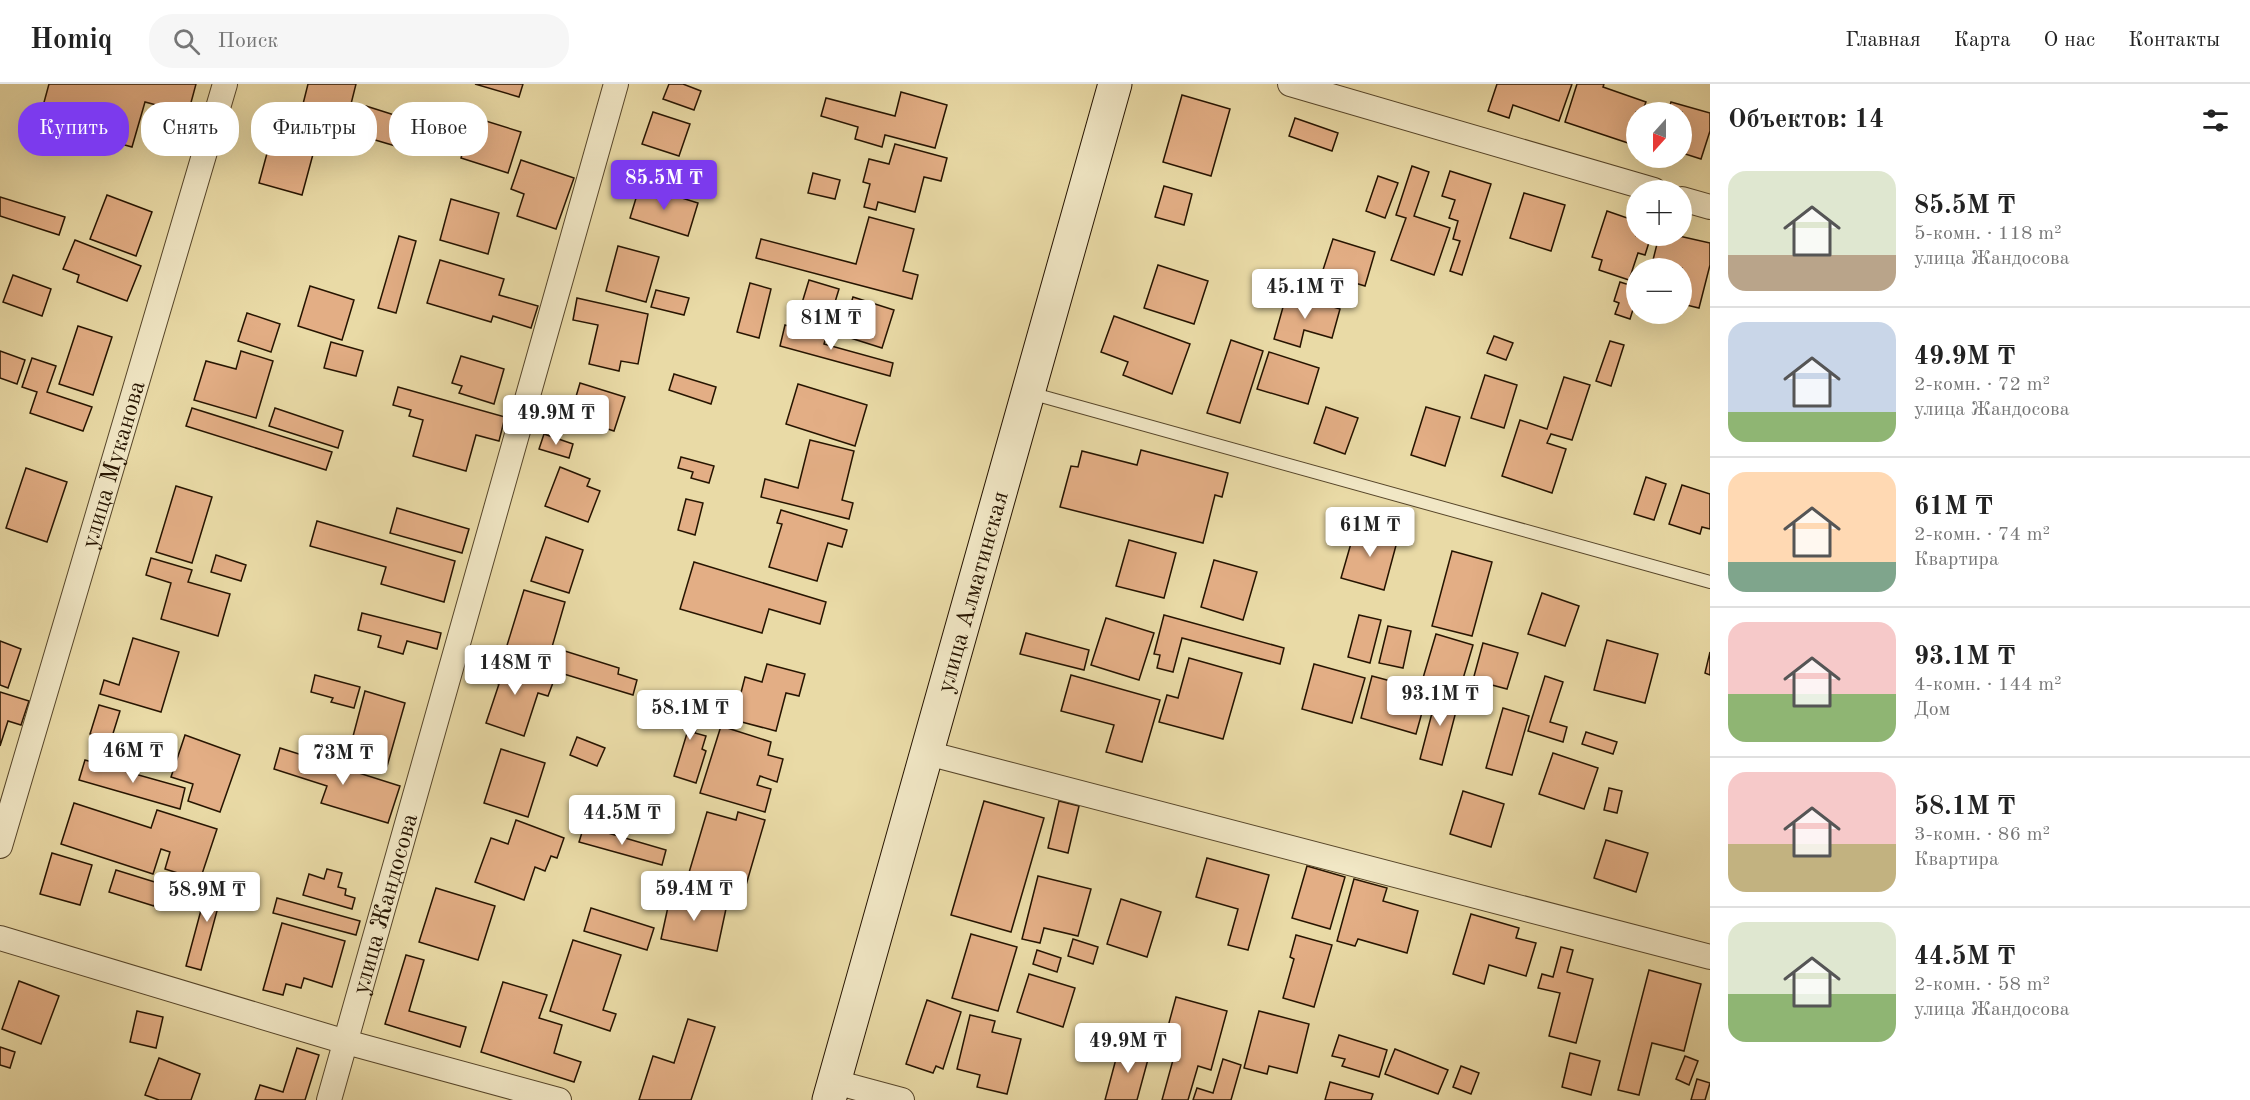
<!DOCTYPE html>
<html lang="ru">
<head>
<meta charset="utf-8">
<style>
	:root { --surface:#fff; --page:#f6f6f6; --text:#222; --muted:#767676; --line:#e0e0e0; --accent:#7c3aed }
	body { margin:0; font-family:"Old Standard TT",serif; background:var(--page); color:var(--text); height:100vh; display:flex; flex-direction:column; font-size:22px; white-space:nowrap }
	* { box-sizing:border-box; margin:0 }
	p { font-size:20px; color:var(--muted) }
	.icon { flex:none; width:33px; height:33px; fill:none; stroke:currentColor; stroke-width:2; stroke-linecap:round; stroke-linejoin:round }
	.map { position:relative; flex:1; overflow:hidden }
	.details { display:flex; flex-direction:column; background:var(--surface); width:540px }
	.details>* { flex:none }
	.banner { position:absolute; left:18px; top:18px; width:570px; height:54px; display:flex; gap:12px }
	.needle { width:39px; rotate:201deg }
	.tools { position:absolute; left:1626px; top:18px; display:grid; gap:12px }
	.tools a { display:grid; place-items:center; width:66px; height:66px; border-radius:50%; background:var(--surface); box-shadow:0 6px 24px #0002; font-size:30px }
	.price { position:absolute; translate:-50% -51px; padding:0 14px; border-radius:6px; background:#fff; color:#222; font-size:20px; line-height:39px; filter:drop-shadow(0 2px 3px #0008) }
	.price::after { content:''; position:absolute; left:50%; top:36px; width:18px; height:14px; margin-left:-9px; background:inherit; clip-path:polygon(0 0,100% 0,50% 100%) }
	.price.current { background:var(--accent); color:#fff }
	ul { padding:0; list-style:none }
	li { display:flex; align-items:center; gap:18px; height:150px; padding:0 18px }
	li+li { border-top:2px solid var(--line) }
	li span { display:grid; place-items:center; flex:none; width:168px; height:120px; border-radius:18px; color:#555 }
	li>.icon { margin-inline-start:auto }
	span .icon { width:72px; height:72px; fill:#fffc; stroke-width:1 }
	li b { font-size:26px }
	h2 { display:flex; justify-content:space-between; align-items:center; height:72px; padding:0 18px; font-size:26px }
	.tag { padding:0 21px; border-radius:24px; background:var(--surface); box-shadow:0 6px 24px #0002; font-size:21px; line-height:54px }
	.tag.current { background:var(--accent); color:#fff }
	header { display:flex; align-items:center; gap:36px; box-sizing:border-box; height:84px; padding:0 30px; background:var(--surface); border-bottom:2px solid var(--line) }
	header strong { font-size:28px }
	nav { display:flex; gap:33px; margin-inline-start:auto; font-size:21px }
	.search { width:420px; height:54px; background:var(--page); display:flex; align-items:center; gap:15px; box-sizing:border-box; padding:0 21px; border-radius:24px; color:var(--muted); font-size:22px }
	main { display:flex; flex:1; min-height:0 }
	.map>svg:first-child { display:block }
	.building { fill:#e3ae85; stroke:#261400; stroke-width:1.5 }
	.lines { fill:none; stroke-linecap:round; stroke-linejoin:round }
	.lane-casing { stroke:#57462a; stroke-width:14 }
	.street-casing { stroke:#57462a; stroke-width:26 }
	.secondary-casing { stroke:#261400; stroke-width:35 }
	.lane { stroke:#f1e7c5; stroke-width:12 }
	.street { stroke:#f1e7c5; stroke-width:24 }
	.secondary { stroke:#f1e7c5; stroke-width:33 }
	.labels { text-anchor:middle; stroke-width:6; stroke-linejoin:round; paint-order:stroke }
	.street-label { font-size:24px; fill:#261400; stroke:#f1e7c5 }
</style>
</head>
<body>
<header>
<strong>Homiq</strong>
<div class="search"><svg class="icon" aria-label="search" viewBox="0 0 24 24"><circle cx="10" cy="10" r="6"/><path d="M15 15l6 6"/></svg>Поиск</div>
<nav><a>Главная</a><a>Карта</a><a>О нас</a><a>Контакты</a></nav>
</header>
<main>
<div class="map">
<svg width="1710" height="1016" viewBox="0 0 1710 1016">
	<rect width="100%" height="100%" fill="#e9daa6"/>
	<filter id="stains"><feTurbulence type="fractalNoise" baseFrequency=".00333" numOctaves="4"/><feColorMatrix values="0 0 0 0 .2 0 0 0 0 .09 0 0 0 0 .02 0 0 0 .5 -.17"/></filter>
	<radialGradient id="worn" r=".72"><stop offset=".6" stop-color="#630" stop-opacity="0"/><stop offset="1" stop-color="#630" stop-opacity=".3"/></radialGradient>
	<g class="building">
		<polygon points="49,0 196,0 189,26 200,29 194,52 169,46 175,26 145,18 132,63 89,51 93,35 43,22"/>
		<polygon points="308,0 356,0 347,36 302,24"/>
		<polygon points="475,0 523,0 519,13"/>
		<polygon points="669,0 683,0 701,7 694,26 663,15"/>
		<polygon points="1497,0 1572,0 1559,37 1513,21 1509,34 1488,27"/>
		<polygon points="1577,0 1604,0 1603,3 1646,18 1642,28 1636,28 1636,45 1631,60 1565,38"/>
		<polygon points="901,8 947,21 935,64 885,51 882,63 855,55 858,43 821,32 826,14 895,32"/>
		<polygon points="1182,11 1230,25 1211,92 1163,78"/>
		<polygon points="1671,18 1710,29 1710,47 1701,75 1682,69 1682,28 1668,28"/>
		<polygon points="366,22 407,35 399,63 358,51"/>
		<polygon points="653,28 690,40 679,72 642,60"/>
		<polygon points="473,33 521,48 508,89 461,74"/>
		<polygon points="1295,34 1338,49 1332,67 1289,52"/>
		<polygon points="276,36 319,48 302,111 259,99"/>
		<polygon points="895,60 947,74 941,97 924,93 915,128 878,118 876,126 864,123 870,100 863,98 869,75 889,80"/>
		<polygon points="521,76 574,94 556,145 517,132 524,110 511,105"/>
		<polygon points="1412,82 1429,88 1414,132 1450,144 1434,191 1391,176 1406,134 1396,131"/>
		<polygon points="1450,87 1491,100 1462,191 1450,187 1460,157 1453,155 1458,137 1449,134 1455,116 1442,112"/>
		<polygon points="813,89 840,96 835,115 808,109"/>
		<polygon points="1378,92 1398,99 1385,134 1366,127"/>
		<polygon points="640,101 698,119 688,152 630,134"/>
		<polygon points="1164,102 1192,110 1184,141 1155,133"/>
		<polygon points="1524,109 1565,121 1551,167 1510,154"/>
		<polygon points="107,111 152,128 136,172 90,155"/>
		<polygon points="0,113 65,133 59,151 0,132"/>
		<polygon points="451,115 499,129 488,170 440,156"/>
		<polygon points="1607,127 1636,137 1636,152 1651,152 1645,171 1638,169 1629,196 1599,186 1602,176 1592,173"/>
		<polygon points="869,133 914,145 903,187 918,191 912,215 756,174 761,155 856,180"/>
		<polygon points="399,152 416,157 396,229 378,224"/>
		<polygon points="1659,152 1679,152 1710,159 1710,181 1699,224 1682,220 1682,184 1651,184"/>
		<polygon points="1333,155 1375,168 1365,202 1322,189"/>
		<polygon points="75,156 141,182 127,217 77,198 79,191 63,185"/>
		<polygon points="618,162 659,173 646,218 606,207"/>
		<polygon points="440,176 504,195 499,211 538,222 531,244 493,232 491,238 427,219"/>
		<polygon points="1158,181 1208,197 1194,240 1144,224"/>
		<polygon points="13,191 51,205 42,232 3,218"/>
		<polygon points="809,196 839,205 828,241 798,232"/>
		<polygon points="1620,198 1636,203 1636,216 1630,235 1615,230 1619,219 1614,217"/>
		<polygon points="750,199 771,205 759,254 737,248"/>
		<polygon points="310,202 354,216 342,256 298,242"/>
		<polygon points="656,206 689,214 684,231 651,223"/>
		<polygon points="1287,209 1340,225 1332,254 1304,246 1300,263 1274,255"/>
		<polygon points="853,213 894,226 882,264 841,251"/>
		<polygon points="577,214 648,230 638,280 621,277 619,287 589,280 598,241 573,236"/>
		<polygon points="247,229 280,240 271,268 238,257"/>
		<polygon points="1114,232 1190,260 1172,310 1123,291 1128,278 1101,268"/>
		<polygon points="785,241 826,253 824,260 893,279 890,292 780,262"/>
		<polygon points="78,242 112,253 93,311 59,300"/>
		<polygon points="1494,252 1513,259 1506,276 1487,269"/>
		<polygon points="1231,256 1263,267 1240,339 1207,329"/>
		<polygon points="1610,257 1624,261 1611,302 1596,297"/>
		<polygon points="331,258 363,267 356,292 324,284"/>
		<polygon points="0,267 25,276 17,300 0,294"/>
		<polygon points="241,267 273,277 256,334 194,316 206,277 236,285"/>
		<polygon points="1269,268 1319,284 1308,320 1257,305"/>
		<polygon points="461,272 504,285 494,320 459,309 462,302 452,299"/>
		<polygon points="32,274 56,282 47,308 92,323 83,347 30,329 37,308 22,303"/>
		<polygon points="674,290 716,303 711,320 669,306"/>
		<polygon points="1485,291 1517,301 1504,344 1471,334"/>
		<polygon points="1564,293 1590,301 1572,356 1551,350 1547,359 1566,365 1552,409 1502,392 1520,336 1547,345"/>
		<polygon points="580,299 625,313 614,347 570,333"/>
		<polygon points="798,300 867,321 855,362 786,340"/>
		<polygon points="398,303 505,333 499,357 476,351 466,387 413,372 423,336 409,332 411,326 393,321"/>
		<polygon points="1326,323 1358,334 1345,370 1314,359"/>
		<polygon points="1426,323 1460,333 1445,382 1411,371"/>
		<polygon points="192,324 332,368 326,386 186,342"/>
		<polygon points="275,324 343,347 338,364 269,342"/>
		<polygon points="544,350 573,360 569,374 539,365"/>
		<polygon points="810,356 854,367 842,416 853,419 849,435 761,413 765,395 798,404"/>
		<polygon points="1141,366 1228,389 1222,413 1215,411 1203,459 1060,423 1071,382 1078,383 1082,367 1137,381"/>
		<polygon points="681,373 714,382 709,399 691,394 693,388 678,384"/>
		<polygon points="560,383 590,395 587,402 600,407 588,438 545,422"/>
		<polygon points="26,384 67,398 47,458 6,444"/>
		<polygon points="1646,393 1666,400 1654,436 1634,430"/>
		<polygon points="1682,401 1710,410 1710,445 1702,443 1700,450 1669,440"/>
		<polygon points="176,402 212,413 192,479 156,468"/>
		<polygon points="686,415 703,419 695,451 678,446"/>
		<polygon points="397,424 469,445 462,469 390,449"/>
		<polygon points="781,426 847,446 842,463 828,459 817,497 769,483 782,440 777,439"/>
		<polygon points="317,437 455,477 444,518 381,500 386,483 310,462"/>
		<polygon points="1356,442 1398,454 1384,506 1341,494"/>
		<polygon points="546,453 583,466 569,509 531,497"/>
		<polygon points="1129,456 1176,469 1164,514 1116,502"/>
		<polygon points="1452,467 1492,478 1472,552 1432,542"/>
		<polygon points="216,471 246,481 241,497 211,488"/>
		<polygon points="151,474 192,486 188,498 230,510 218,552 161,535 171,499 146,491"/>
		<polygon points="1214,476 1257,488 1243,536 1201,523"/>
		<polygon points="694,478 826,518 820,540 769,525 762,549 680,525"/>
		<polygon points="524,506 565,518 552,563 619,584 618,590 637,596 633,611 544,584 545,580 505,568"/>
		<polygon points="1542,509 1579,522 1565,562 1528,550"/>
		<polygon points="362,529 441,549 437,565 407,557 403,570 378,563 381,552 358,546"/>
		<polygon points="1164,531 1284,564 1280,580 1182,554 1173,588 1157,584 1160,571 1154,570"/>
		<polygon points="1359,531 1381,536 1370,579 1348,573"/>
		<polygon points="1106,534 1154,549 1139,596 1091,581"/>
		<polygon points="1388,542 1411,547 1403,584 1379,579"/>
		<polygon points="1026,549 1089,566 1084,586 1020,570"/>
		<polygon points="1436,550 1473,561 1460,605 1423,594"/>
		<polygon points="133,554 179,568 161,628 100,610 104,596 119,601"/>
		<polygon points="1607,556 1658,570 1645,619 1594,606"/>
		<polygon points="0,557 21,565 8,604 0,601"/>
		<polygon points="1483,559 1518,569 1507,605 1473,596"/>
		<polygon points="1710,568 1710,591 1705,589"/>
		<polygon points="1189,574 1242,589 1223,655 1159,638 1167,611 1178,614"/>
		<polygon points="491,575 554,596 548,612 538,609 524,652 486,639 499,600 484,595"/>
		<polygon points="767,580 805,590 799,612 786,609 776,647 734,636 745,593 762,598"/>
		<polygon points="1314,580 1365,594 1352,639 1302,625"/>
		<polygon points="315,591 360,603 354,624 331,618 333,614 311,608"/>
		<polygon points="1071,591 1160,616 1142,678 1106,668 1114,641 1061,627"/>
		<polygon points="1372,592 1428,607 1416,650 1361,634"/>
		<polygon points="1545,592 1563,598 1550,638 1567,643 1563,658 1528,647"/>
		<polygon points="1438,606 1460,612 1442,681 1420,675"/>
		<polygon points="365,607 405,619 386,686 347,675"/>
		<polygon points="0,608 29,617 21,641 8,637 0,662"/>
		<polygon points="693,616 709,621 706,632 700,631 695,649 706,652 702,665 706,667 696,699 674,692 688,646 668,640 673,623 689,629"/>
		<polygon points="99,621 120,627 111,656 90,650"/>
		<polygon points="1503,624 1529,632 1512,691 1486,684"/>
		<polygon points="721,642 771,658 768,671 783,675 777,698 760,692 757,701 771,705 765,728 700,709"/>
		<polygon points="1586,648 1617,658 1613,670 1582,660"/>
		<polygon points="185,651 240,671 220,728 188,717 193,700 171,693"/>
		<polygon points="577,653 605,664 597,682 570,671"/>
		<polygon points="280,664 400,702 388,739 321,719 327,702 274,685"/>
		<polygon points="501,665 545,679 528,733 484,719"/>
		<polygon points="1553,669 1598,684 1584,725 1539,710"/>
		<polygon points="85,676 185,704 180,725 79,696"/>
		<polygon points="1609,704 1622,707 1617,729 1604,726"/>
		<polygon points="1463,707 1504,720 1491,763 1450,750"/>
		<polygon points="984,717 1044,734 1011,848 951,831"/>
		<polygon points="1059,717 1079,722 1068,769 1048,764"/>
		<polygon points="74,719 151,744 157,726 217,745 200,796 165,785 170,768 161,765 153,790 61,760"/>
		<polygon points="707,728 736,736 738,728 765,736 744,808 688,792"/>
		<polygon points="516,736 564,754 557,774 551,772 545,787 535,783 524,816 475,798 491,754 508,760"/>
		<polygon points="584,742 666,766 662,781 579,758"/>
		<polygon points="1606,756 1648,769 1636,808 1594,794"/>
		<polygon points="52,769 92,781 80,821 40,810"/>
		<polygon points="1207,774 1269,791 1248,866 1228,861 1238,825 1196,813"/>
		<polygon points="1307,782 1345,793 1330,845 1292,834"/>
		<polygon points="327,785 342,789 338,803 346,805 345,811 355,814 352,825 303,811 309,790 324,795"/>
		<polygon points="116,786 187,808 182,824 156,816 154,822 109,808"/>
		<polygon points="1038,792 1091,805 1078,852 1044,844 1040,859 1022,855"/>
		<polygon points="1354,795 1387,804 1383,817 1418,827 1407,869 1358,855 1355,862 1337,857"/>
		<polygon points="208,800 233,807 228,825 218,823 201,886 186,882"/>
		<polygon points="436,804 495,822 478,876 419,858"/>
		<polygon points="671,809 727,820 717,867 661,855"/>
		<polygon points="277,814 360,837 356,851 273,829"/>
		<polygon points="1121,815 1161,828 1147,873 1107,860"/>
		<polygon points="591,824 654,844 647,866 584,847"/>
		<polygon points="1471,830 1519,844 1516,854 1536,859 1526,892 1489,881 1484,900 1453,890"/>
		<polygon points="282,839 345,857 332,903 304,894 301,904 286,900 283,911 263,906"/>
		<polygon points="971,850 1017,863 998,927 952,914"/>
		<polygon points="1296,851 1332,861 1314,923 1283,914 1294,875 1290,873"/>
		<polygon points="1073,855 1098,863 1093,880 1068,872"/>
		<polygon points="573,856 621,871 603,926 616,930 610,947 550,927"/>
		<polygon points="1561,863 1573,866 1567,888 1593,895 1576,959 1549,952 1560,909 1538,904 1542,890 1553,893"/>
		<polygon points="1037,866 1061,874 1057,888 1033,880"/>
		<polygon points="406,871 424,876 409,927 466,943 460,963 385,940"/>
		<polygon points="1649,886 1701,900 1684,967 1652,959 1639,1011 1618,1006"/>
		<polygon points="1029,890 1075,904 1063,943 1017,928"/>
		<polygon points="19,897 59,912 41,960 2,945"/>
		<polygon points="503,898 547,911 539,934 562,941 554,969 581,978 574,998 481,968"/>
		<polygon points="1176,913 1227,927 1211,986 1198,982 1188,1016 1162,1016 1173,976 1160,972"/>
		<polygon points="927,916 961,928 943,985 936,982 933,989 906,980"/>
		<polygon points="137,927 163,933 156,964 130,958"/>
		<polygon points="1259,927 1309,940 1297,989 1269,982 1267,990 1244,984"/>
		<polygon points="970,931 995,937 992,948 1021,955 1007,1010 977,1003 980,991 957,985"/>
		<polygon points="688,935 715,943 691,1016 639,1016 653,972 674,979"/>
		<polygon points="1339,951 1387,966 1379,993 1342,982 1345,975 1332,972"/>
		<polygon points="1120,960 1150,968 1137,1016 1105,1016"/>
		<polygon points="0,963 15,968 10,984 0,981"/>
		<polygon points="297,964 319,971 305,1016 255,1016 260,1001 283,1008"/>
		<polygon points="1395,965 1448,986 1438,1010 1385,990"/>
		<polygon points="1570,969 1600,977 1591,1011 1562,1003"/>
		<polygon points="1685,972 1698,977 1689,1001 1676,995"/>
		<polygon points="159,974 200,990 191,1016 159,1016 145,1011"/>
		<polygon points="1223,975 1241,981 1231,1016 1193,1016 1197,1004 1213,1009"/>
		<polygon points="1461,982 1479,989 1471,1010 1453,1003"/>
		<polygon points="1697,995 1710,999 1705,1016 1691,1016"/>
		<polygon points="1330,998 1373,1010 1371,1016 1325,1016"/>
	</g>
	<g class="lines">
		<g class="lane-casing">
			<polyline id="lane" points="1030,309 1710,498"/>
		</g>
		<g class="street-casing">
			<g id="street">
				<polyline points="1290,0 1654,106"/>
				<polyline points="1682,115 1710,123"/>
				<polyline points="927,669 1710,873"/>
				<path id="s1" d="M0,762L225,0"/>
				<polyline points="0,854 346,958 559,1016"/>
				<polyline points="835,998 902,1016"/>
				<path id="s2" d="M329,1016L616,0"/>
			</g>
		</g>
		<g class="secondary-casing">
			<g id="secondary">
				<path id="s3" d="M829,1016L1115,0"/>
			</g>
		</g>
		<use href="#lane" class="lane"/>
		<use href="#street" class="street"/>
		<use href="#secondary" class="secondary"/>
	</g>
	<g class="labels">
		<g class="street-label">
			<text dy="8" stroke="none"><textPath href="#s1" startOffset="398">улица Муканова</textPath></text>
			<text dy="8" stroke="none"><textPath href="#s3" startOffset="528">улица Алматинская</textPath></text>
			<text dy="8" stroke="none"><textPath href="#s2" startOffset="204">улица Жандосова</textPath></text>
		</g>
	</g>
	<rect width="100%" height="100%" filter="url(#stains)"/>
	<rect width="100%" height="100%" fill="url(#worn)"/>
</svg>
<div class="tools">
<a><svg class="needle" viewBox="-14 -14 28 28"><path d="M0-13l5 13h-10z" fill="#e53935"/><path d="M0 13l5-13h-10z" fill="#767676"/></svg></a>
<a>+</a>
<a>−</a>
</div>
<b class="price current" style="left:664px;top:127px">85.5M ₸</b>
<b class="price" style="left:1305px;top:236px">45.1M ₸</b>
<b class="price" style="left:831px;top:267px">81M ₸</b>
<b class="price" style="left:556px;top:362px">49.9M ₸</b>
<b class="price" style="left:1370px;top:474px">61M ₸</b>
<b class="price" style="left:515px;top:612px">148M ₸</b>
<b class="price" style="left:1440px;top:643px">93.1M ₸</b>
<b class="price" style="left:690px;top:657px">58.1M ₸</b>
<b class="price" style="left:133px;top:700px">46M ₸</b>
<b class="price" style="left:343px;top:702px">73M ₸</b>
<b class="price" style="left:622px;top:762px">44.5M ₸</b>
<b class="price" style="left:694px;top:838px">59.4M ₸</b>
<b class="price" style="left:207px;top:839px">58.9M ₸</b>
<b class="price" style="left:1128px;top:990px">49.9M ₸</b>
<div class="banner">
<a class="tag current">Купить</a>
<a class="tag">Снять</a>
<a class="tag">Фильтры</a>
<a class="tag">Новое</a>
</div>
</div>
<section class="details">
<h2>Объектов: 14<svg class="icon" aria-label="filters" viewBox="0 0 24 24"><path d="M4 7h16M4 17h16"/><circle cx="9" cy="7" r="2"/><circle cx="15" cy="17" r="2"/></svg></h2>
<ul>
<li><span style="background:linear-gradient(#dfe7d0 70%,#b9a48a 0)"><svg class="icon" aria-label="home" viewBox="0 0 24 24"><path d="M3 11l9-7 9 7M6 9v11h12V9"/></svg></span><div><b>85.5M ₸</b><p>5-комн. · 118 m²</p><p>улица Жандосова</p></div></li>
<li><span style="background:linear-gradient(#c9d6e8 75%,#8fb573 0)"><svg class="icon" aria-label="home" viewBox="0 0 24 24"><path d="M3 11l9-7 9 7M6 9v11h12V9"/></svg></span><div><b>49.9M ₸</b><p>2-комн. · 72 m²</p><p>улица Жандосова</p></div></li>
<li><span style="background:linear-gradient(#ffd9b3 75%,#7fa58c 0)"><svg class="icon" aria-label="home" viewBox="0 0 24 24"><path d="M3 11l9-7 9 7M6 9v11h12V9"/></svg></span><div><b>61M ₸</b><p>2-комн. · 74 m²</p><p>Квартира</p></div></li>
<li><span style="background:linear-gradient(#f6c9c9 60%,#8fb573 0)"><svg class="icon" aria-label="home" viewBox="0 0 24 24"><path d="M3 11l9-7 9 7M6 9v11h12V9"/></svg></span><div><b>93.1M ₸</b><p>4-комн. · 144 m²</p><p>Дом</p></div></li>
<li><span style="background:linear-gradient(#f6c9c9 60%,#c2b280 0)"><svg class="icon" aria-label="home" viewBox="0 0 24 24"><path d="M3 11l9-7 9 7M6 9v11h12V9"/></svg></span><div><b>58.1M ₸</b><p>3-комн. · 86 m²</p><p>Квартира</p></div></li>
<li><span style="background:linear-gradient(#dfe7d0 60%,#8fb573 0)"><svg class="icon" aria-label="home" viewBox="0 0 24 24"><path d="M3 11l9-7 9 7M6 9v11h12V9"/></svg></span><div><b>44.5M ₸</b><p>2-комн. · 58 m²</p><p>улица Жандосова</p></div></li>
</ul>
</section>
</main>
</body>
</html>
